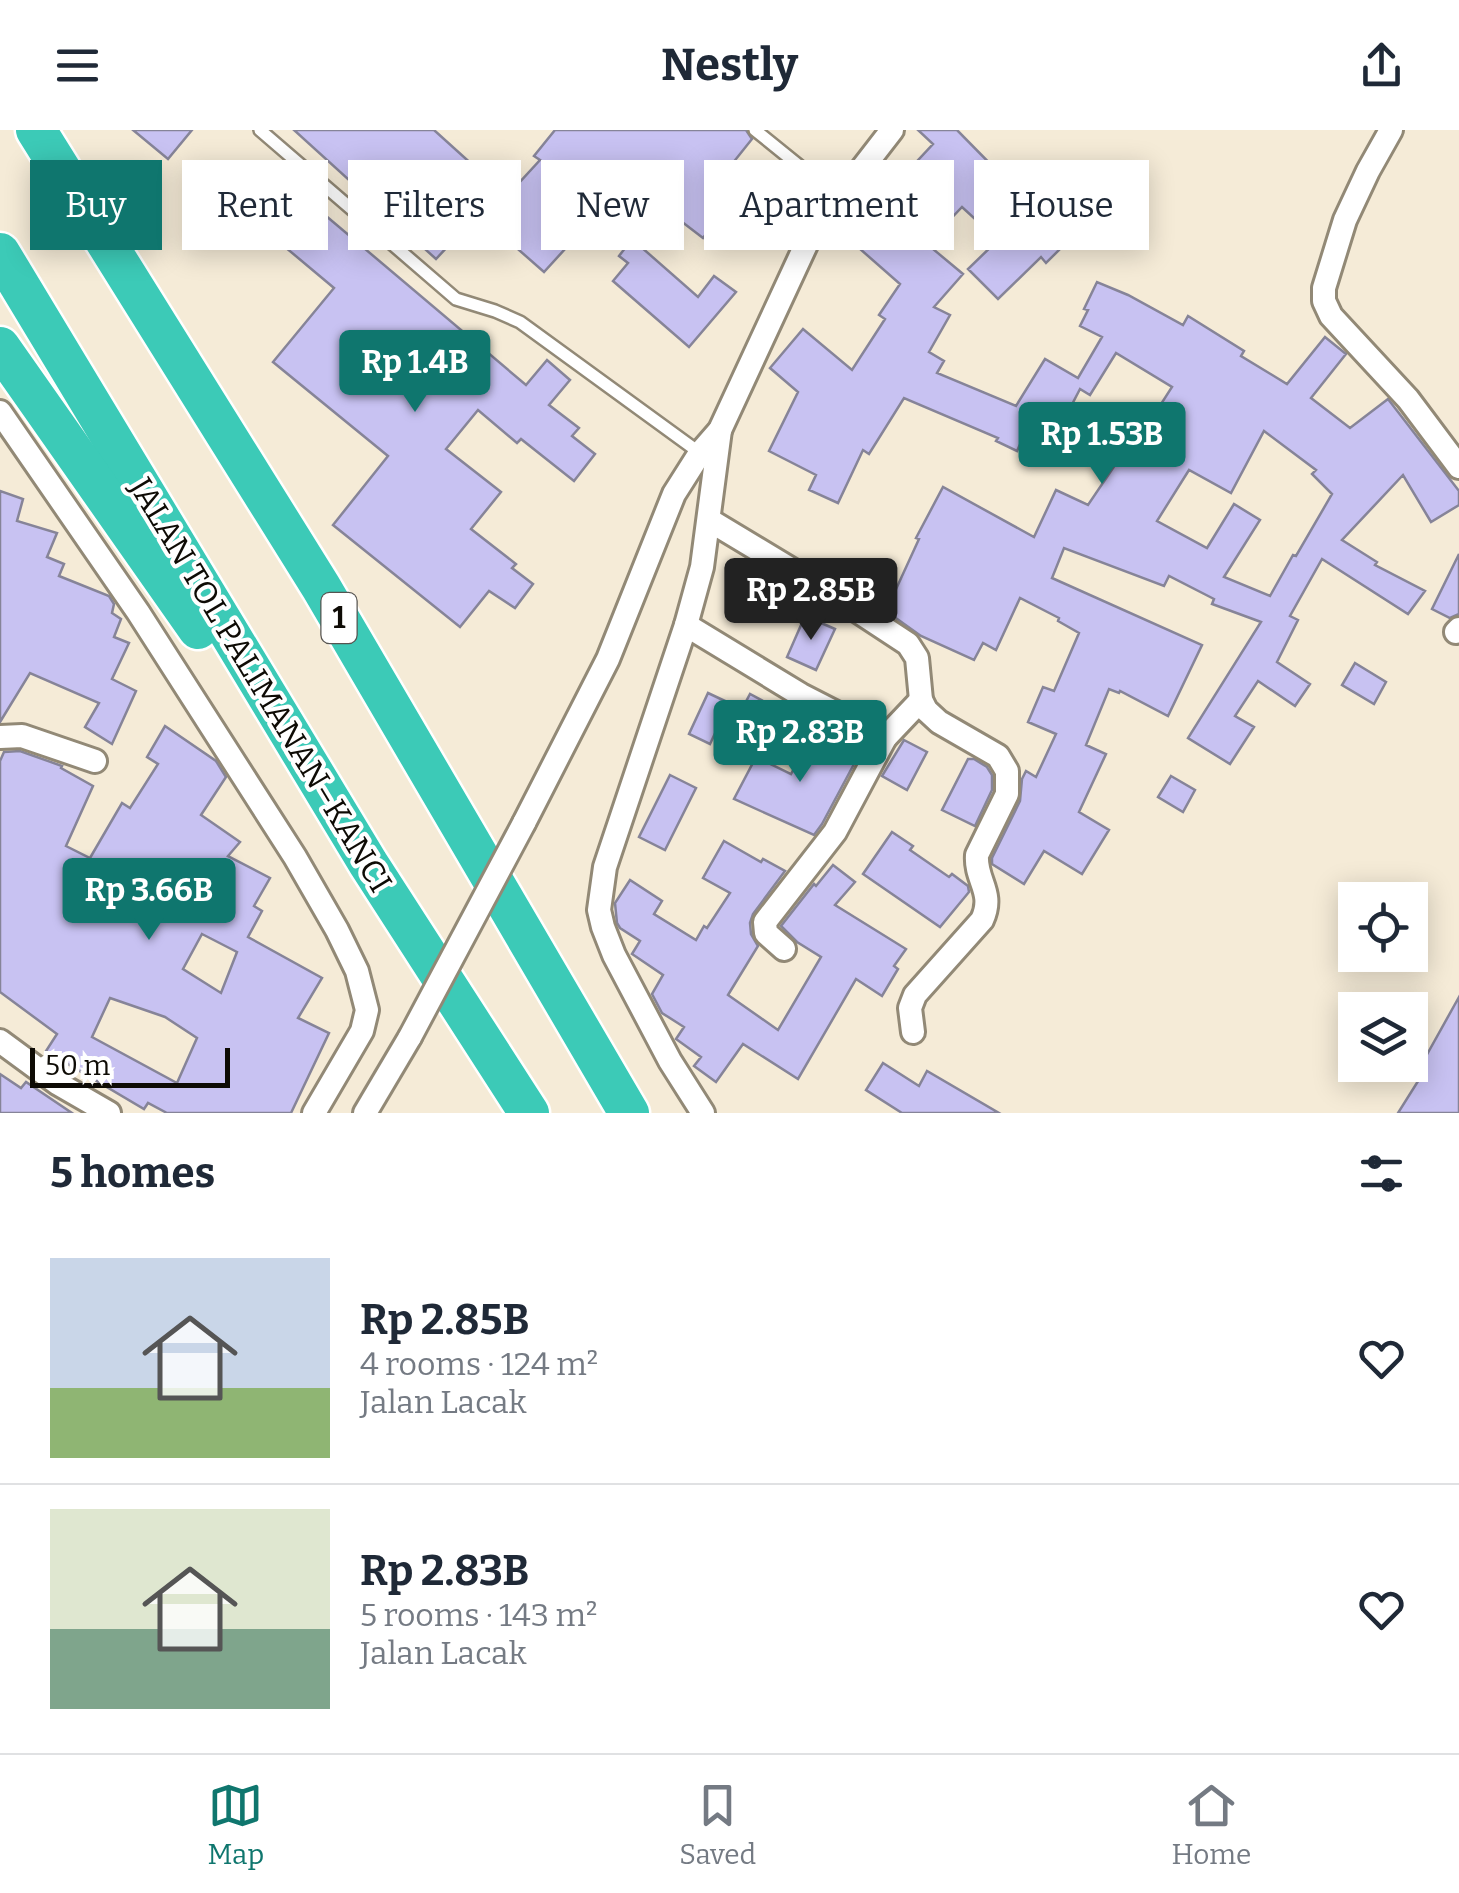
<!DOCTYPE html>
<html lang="en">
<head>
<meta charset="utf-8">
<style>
	:root { --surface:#fff; --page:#f6f6f7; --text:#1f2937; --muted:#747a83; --line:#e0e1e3; --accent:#0f766e }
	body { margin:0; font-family:Bitter,serif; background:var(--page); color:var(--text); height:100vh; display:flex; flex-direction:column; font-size:38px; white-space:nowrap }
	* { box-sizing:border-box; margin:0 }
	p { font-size:32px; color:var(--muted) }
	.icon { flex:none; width:55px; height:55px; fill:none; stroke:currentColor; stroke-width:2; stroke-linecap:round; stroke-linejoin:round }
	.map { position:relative; height:983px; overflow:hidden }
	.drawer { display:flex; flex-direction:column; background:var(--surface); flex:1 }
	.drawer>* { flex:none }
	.banner { position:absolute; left:30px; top:30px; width:1400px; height:90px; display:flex; gap:20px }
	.tools { position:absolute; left:1338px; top:752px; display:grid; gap:20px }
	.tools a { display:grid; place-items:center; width:90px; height:90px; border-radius:0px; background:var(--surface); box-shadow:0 5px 25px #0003; font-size:50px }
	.scale { position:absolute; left:30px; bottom:25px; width:200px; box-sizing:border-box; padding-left:10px; border:5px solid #0e0b05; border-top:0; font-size:28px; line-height:35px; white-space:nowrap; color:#0e0b05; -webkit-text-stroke:8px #fff; paint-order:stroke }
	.price { position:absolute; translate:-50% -85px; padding:0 22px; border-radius:10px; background:var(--accent); color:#fff; font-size:32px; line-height:65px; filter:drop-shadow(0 2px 5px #0008) }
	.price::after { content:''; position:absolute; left:50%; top:60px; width:30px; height:22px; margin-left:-15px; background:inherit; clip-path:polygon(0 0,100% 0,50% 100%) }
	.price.selected { background:#222; color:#fff }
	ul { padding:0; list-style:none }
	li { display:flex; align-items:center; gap:30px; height:250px; padding:0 50px }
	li+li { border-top:2px solid var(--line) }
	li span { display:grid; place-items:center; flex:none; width:280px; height:200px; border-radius:0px; color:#555 }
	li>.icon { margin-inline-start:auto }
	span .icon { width:120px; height:120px; fill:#fffc; stroke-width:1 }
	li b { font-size:42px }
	h2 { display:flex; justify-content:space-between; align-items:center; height:120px; padding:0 50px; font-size:42px }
	.pill { padding:0 35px; border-radius:0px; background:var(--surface); box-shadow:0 5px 25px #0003; font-size:35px; line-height:90px }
	.pill.selected { background:var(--accent); color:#fff }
	header { display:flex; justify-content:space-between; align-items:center; height:130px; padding:0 50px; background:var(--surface); font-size:45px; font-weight:700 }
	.tab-bar { display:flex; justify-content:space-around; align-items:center; height:140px; border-top:2px solid var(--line); background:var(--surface); font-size:28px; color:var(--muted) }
	.tab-bar a { display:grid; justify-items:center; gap:5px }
	.tab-bar .selected { color:var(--accent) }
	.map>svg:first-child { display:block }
	.building { fill:#c8c2f2; stroke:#868498; stroke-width:2.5; fill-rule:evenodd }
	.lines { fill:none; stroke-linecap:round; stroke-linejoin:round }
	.lane-casing { stroke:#928976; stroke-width:16 }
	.street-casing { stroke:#928976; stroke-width:28 }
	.highway-casing { stroke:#fff; stroke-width:45 }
	.lane { stroke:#fff; stroke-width:11 }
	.street { stroke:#fff; stroke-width:22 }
	.highway { stroke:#3ccab7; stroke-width:40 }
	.street-bridge-casing { stroke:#928976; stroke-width:28; stroke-linecap:butt }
	.street-bridge { stroke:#fff; stroke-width:22 }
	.labels { text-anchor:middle; stroke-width:8; stroke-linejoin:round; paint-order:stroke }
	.shield { fill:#fff; stroke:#565450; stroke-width:2.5 }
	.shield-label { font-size:30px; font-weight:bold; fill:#0e0b05 }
	.street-label { font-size:32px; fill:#0e0b05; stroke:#fff }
</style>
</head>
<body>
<header><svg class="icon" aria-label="menu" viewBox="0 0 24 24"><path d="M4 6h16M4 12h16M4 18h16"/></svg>Nestly<svg class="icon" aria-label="share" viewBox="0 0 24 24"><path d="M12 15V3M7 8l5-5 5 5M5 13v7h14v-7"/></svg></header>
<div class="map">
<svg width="1459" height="983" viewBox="0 0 1459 983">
	<rect width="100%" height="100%" fill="#f5ebd7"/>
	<g class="building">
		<polygon points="133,0 192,0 168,29"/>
		<polygon points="294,0 434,0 507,66 540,30 534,26 555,0 746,0 752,9 712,59 730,73 703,108 604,32 576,66 597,84 544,142 478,84 436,129"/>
		<path d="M918,0H957L1067,112L1046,133L1041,127L998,169L968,139L998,110L962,77L927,114L963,144L934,177L950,185L929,222L944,231L937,243L1016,276L1045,229L1078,248L1102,207L1080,196L1088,180L1084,179L1097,152L1128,165L1183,195L1188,186L1244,221L1241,226L1287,254L1325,207L1346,224L1311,268L1350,298L1388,269L1459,361V375L1431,392L1403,345L1342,410L1377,432L1375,435L1425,461L1408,484L1322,429L1290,486L1298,490L1277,532L1310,554L1295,576L1258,551L1235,586L1254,597L1230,634L1188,608L1261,492L1212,474L1214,469L1169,446L1164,456L1064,418L1052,448L1202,515L1168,586L1120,561L1119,563L1109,559L1086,615L1106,624L1079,682L1109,700L1082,744L1044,721L1024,754L992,734V728L1020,671L1022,649L1026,641L1036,647L1056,604L1028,592L1043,557L1054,561L1079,503L1058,491L1059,488L1020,468L996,520L983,513L974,530L921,506L886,481L919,409L916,408L943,357L1034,407L1056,360L1088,375L1134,307L1138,310L1172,257L1116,223L1090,265L1080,259L1051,315L1026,301L1017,321L996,311L998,308L904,268L869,324L863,320L838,373L809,360L816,345L769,321L798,262L770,238L803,199L852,240L885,189L879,185L900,154L843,104L856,90L851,86L869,65L878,73L933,14ZM1264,301L1316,340L1312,344L1332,364L1296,426L1293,425L1270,466L1224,447L1260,390L1234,374L1207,418L1157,391L1189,340L1231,363Z"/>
		<polygon points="293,58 526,255 547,230 570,250 549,275 579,298 572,306 595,324 574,351 521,309 517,313 478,280 446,319 501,362 471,399 516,434 512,438 533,454 515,478 489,461 460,497 333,395 388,326 273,232 334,158 260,96"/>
		<polygon points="632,109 698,167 714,146 736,162 689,217 613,151 628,133 619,126"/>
		<polygon points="0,361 23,369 17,391 57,403 47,427 64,434 59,446 109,466 114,474 112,483 121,489 114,507 129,513 112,549 136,561 112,614 85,597 99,573 30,543 0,592"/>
		<polygon points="1459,424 1459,484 1450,488 1432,479"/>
		<polygon points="805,486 835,499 816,540 787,527"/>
		<polygon points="1355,533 1386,552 1374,574 1342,555"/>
		<polygon points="708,563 742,579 750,564 778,579 757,618 718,597 710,614 689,604"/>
		<path d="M165,596L216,631L226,647L201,685L240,712L228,726L270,748L254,776L262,781L248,807L322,848L298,888L329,903L291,983H167L148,973L144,979L46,921L57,904L0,862V631L4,622L20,621L62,636L61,638L93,656L66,716L90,728L122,673L130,678L158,634L147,627ZM202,804L237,822L221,863L183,839ZM110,868L165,887L197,908L177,953L92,907Z"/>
		<polygon points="813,603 839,618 842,612 861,621 822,694 814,705 734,669 756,627 791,644"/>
		<polygon points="904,610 927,622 907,660 882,646"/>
		<polygon points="968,629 974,629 987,637 992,645 992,660 975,696 942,680"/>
		<polygon points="670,645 696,658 665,720 639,707"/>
		<polygon points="1171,646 1195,660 1183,682 1158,667"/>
		<polygon points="892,702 913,716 910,720 949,747 952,744 968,756 969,762 940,797 863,744"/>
		<polygon points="724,711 761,732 763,729 785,741 753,784 750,793 751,804 758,816 728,865 778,900 821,827 797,812 781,796 814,754 816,756 833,735 855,752 835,775 906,819 894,836 898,839 882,866 856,849 798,949 743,914 716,952 694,936 701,927 676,909 684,897 662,883 652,864 663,845 632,824 640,811 620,798 617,793 615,773 630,750 662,771 654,784 696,810 704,796 707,798 730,763 703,748"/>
		<polygon points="1459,867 1459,983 1398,983 1420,948 1415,946"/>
		<polygon points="883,933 919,956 927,941 999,983 902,983 866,960"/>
		<polygon points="0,944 21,958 26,952 72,983 0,983"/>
	</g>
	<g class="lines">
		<g class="lane-casing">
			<g id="lane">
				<polyline points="260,0 456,169 495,181 520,192 700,323"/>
				<polyline points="755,0 839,68"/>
			</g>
		</g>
		<g class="street-casing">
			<g id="street">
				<polyline points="1391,0 1368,41 1345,90 1324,158 1324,171 1331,186 1408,269 1459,337"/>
				<polyline points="0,282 138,482 295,727 337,800 357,841 367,880 362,901 314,983"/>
				<path d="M709,390L835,466L908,514L917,528L921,570L926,580L939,592L998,626L1007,641V664L977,725C975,751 995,762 982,790L915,865L910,878L913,902"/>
				<polyline points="686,495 801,565 885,608 921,570"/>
				<polyline points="1456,502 1459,499"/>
				<polyline points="0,607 22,606 95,631"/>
				<polyline points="524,693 608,529 674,364 700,323 720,300 810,106 892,0"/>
				<polyline points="784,819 766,803 765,792 835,702 885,608"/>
				<polyline points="0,911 57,953 109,983"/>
				<polyline points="365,983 410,907"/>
				<polyline points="703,983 670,931 614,825 603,797 599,780 605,737 686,495 702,437 720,300"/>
			</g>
		</g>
		<g class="highway-casing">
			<g id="highway">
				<polyline points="36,0 321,457 629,983"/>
				<polyline points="0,123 368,733 529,983"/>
				<polyline points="0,217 198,499"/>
			</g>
		</g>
		<use href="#lane" class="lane"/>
		<use href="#street" class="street"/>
		<use href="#highway" class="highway"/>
		<g class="street-bridge-casing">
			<polyline id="street-bridge" points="410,907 524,693"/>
		</g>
		<use href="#street-bridge" class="street-bridge"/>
	</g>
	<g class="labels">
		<rect class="shield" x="321.5" y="463" width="35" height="50" rx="8"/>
		<g class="shield-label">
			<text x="339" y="498">1</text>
		</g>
		<g class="street-label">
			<text transform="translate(261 555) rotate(59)" y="11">JALAN TOL PALIMANAN–KANCI</text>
		</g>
	</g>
</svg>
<div class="tools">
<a><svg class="icon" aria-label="locate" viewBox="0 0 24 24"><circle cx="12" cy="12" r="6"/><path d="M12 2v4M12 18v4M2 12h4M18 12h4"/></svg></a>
<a><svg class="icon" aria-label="layers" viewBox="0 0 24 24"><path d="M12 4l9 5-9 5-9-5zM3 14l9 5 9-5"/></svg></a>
</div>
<div class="scale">50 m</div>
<b class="price" style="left:415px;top:285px">Rp 1.4B</b>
<b class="price" style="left:1102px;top:357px">Rp 1.53B</b>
<b class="price selected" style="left:811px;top:513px">Rp 2.85B</b>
<b class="price" style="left:800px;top:655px">Rp 2.83B</b>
<b class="price" style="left:149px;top:813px">Rp 3.66B</b>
<div class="banner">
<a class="pill selected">Buy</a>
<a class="pill">Rent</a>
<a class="pill">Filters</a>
<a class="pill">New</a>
<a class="pill">Apartment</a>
<a class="pill">House</a>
</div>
</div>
<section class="drawer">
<h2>5 homes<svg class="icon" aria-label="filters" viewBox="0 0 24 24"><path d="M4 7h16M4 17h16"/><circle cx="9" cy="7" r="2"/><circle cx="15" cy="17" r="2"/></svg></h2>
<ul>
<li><span style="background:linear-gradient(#c9d6e8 65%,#8fb573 0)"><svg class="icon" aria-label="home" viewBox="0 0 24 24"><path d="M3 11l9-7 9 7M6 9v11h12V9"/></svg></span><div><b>Rp 2.85B</b><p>4 rooms · 124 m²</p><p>Jalan Lacak</p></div><svg class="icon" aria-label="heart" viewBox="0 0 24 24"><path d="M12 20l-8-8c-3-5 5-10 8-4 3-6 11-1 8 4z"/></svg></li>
<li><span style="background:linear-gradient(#dfe7d0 60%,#7fa58c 0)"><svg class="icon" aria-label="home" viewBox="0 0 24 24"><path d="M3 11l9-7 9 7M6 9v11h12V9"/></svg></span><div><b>Rp 2.83B</b><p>5 rooms · 143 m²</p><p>Jalan Lacak</p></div><svg class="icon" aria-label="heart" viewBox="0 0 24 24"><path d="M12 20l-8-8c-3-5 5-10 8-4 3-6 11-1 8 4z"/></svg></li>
</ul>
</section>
<nav class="tab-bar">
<a class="selected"><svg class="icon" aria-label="map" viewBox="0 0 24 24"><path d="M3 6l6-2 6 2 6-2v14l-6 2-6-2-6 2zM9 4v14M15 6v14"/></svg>Map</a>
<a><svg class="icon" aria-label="saved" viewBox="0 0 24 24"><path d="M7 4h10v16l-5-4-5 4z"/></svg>Saved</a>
<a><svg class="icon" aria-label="home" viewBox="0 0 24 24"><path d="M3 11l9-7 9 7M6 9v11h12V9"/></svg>Home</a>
</nav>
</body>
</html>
